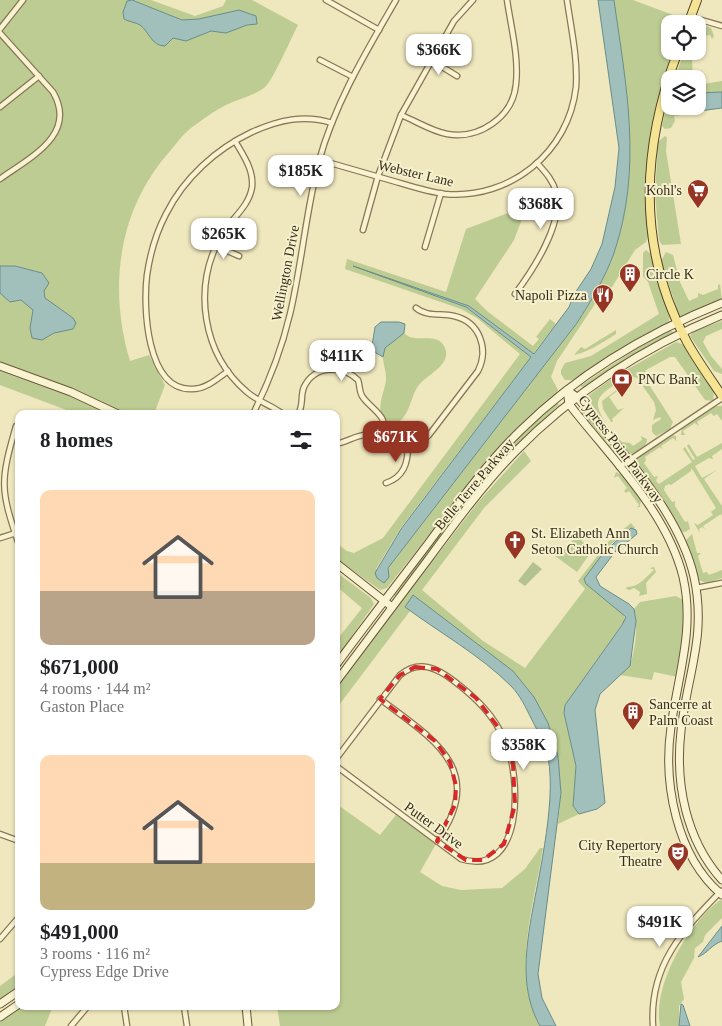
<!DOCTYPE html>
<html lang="en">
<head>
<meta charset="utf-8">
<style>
	:root { --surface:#fff; --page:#f6f6f6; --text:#202124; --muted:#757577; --accent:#973525 }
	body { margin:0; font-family:"Times New Roman",serif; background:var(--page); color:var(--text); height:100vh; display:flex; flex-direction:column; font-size:19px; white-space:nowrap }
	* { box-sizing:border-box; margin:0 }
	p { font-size:16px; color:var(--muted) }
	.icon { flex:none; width:28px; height:28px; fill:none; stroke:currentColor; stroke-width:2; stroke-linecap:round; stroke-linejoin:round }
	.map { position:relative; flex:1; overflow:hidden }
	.sheet { position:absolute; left:15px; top:410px; width:325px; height:600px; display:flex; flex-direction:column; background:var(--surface); border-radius:10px; box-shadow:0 1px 4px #0004 }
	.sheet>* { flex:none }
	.controls { position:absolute; left:661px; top:15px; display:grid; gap:10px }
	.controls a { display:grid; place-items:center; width:45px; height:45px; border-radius:10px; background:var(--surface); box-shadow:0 1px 4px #0004; font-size:25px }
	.price { position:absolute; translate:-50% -42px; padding:0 11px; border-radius:10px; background:#fff; color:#222; font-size:16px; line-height:32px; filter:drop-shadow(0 1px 2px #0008) }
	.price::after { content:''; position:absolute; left:50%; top:30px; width:15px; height:11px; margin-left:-8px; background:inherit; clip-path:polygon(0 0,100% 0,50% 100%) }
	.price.active { background:var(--accent); color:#fff }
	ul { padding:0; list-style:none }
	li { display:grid; align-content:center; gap:10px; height:265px; padding:0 25px }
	li span { display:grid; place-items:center; height:155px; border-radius:10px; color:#555 }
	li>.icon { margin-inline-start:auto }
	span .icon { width:90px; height:90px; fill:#fffc; stroke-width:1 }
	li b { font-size:21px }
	h2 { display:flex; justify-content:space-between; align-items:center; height:60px; padding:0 25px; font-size:21px }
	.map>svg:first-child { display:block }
	.green { fill:#bdcc92 }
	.cemetery { fill:#b4c191 }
	.water { fill:#a1c0bb; stroke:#698d8a }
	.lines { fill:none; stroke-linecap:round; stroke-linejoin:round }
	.street-casing { stroke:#877756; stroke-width:7 }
	.secondary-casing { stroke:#68583a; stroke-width:9 }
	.primary-casing { stroke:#54442b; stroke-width:10 }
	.street { stroke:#f9f3d1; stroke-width:4.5 }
	.secondary { stroke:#f9f3d1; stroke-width:7 }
	.primary { stroke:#f4e493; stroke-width:8 }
	.marked { fill:none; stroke:#d62828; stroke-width:4; stroke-dasharray:10 6; stroke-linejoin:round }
	.labels { text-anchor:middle; stroke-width:4; stroke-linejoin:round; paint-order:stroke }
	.street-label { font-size:14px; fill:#362c1b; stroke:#f6f0cd }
	.poi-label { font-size:14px; fill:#362c1b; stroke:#f6f0cd; text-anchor:start }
</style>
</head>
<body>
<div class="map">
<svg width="722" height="1026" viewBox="0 0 722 1026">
	<rect width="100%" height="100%" fill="#efe7bd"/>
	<g class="green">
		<path d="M0,0H151L195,16L223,6L226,0H252L298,25C292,36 272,83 264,88C253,96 238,99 226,105C214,111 202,120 191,128C183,134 177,143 170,151C118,210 108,287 130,361L149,355L165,385L154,414H124L52,381L0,362Z"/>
		<path d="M614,0H633L681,18L680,22L683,24H670V51H674V54C660,90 649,128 647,167C646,190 649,214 648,237L646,242L635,250L612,287L599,298L557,361L551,377L558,390L556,395L476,475L387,588L380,590L336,558V543L347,551L354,553L383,538L520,354L477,318L461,309L345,269L347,259L446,292L466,229L521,208L525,211L514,240L475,299L487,311L533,346L539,339L536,337L550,319L556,324L533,354L469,306L407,284L466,307L531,357L400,529L376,569L387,573L388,568L577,323C591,301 605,278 614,253C643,167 626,87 614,0Z"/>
		<polygon points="698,23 711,28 714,36 712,39 710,35 702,36 703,40 698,44 698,24 694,24"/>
		<polygon points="684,51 694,51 692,60 693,79 678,79 676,76"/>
		<polygon points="722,81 722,108 674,116 675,121 671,128 665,129 662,126 670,89 670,106 698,106 698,85"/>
		<polygon points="665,136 667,138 666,151 681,244 662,245 659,240 655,194 658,142"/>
		<polygon points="646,250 651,254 670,314 669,322 572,380 565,380 561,374 561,370 565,363 591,356 659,314 648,282 643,276 643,253"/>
		<polygon points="666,252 673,255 680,282 689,301 698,297 698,293 703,295 718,289 718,285 720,284 722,301 682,317 679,315 661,261"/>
		<polygon points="722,321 722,329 706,336 703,342 711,356 722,369 722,374 714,371 690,336 694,331"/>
		<path d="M616,330V334C600,344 587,353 570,356L574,355L581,347L585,349Z"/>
		<polygon points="670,330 674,333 585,388 580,386 663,331 665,333"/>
		<path d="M404,333C414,345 438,330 445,348C452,365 426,375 418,386C410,398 409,420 394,424C369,416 386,392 386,379C387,369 379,356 385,347C389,342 399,337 404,333Z"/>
		<path d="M676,342L684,345L714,391L713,401L705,400L675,357H670L646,370L643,380H646L673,422L670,429L656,436L652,432V425L661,419L660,417L653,420L656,410L654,402L637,378L631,376L626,378C618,383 606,389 600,397C591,410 614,434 622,442L630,443L633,446L642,440L641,436L647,439C647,448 636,454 627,454L587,404L588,396L612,378Z"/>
		<polygon points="0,370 76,397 112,414 77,414 0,385"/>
		<polygon points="626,385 609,397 618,410 624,408 612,419 613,422 611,422 603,409 602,401 622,386"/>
		<polygon points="558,403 559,405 520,441 474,495 472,493 527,428 552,406"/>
		<polygon points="714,406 722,406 722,421 717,414 714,416 711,413 697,422 699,426 695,423 683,431 685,435 681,435 682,427"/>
		<polygon points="581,408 583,409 620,457 617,457 592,425 579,412"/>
		<polygon points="671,435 676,436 676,441 673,438 661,446 663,450 660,447 645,457 646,460 644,463 654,477 658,476 656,481 659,484 692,462 683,449 685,447 693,460 695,459 687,446 689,444 697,457 722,443 722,449 712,456 713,459 709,458 695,466 702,478 717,470 704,479 722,506 722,516 721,514 703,526 705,529 702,527 699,529 700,533 694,523 698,525 713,515 711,512 716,508 694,472 691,468 691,471 671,485 669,484 665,486 664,490 672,502 675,501 675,506 685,522 688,521 690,529 685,532 680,531 666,507 635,464 639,456"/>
		<polygon points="524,451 531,461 484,508 422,590 483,641 525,668 585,589 578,581 608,542 631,523 635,528 612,543 584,579 624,614 625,620 565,705 564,713 576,766 573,806 579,814 558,824 561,793 534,697 513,671 413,596 405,607 410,611 336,709 336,686 479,501"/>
		<polygon points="616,472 622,475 641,499 640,507 637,507 639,505 629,491 626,493 624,491 627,488 618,476 614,478"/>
		<polygon points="454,513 458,514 395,596 393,594"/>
		<polygon points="575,532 591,552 577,572 555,556 554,554 557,556 578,535"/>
		<polygon points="692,534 697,553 701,553 698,556 703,573 707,572 709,575 722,570 722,578 707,583 698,580 685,541"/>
		<path d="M654,567L656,572L646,583L647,594L639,596L640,592L634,588L630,590L626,589L627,587C639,587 645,578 654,570L650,568Z"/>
		<polygon points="336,572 371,598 374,604 336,659 336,641 362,608 336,586"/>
		<path d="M676,596L683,600L685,615L678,677L654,672L652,680L620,675C623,672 628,669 630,664C636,650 638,624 634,609L640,602Z"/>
		<path d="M338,805L380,835L396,815L436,844L420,872L442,886L461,890L502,888L525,869L540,848H543C534,905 511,972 540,1026H280L277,1006H336Z"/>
		<path d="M720,900L722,901V918L705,935L703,942L695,948L694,958L681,982L684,999L679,1006V1026H660C652,986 688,924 720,900Z"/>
		<polygon points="19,972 19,988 0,1001 0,986"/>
		<polygon points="20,1006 53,1006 45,1026 0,1026 0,1020"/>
	</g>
	<polygon class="cemetery" points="533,562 542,569 525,586 518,581"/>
	<g class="water">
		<path d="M132,0L182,20L199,19L239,10L256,16L257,24L247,25L226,33L211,31L186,41L173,38L165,46C151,46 149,31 140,25C135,22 129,22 124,19L123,12L127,1Z"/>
		<path d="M598,0H614C626,86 643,167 614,253C605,278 591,301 577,323L388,568L389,577L384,583L377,578L375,573L401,529L531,357L466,307L353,266L469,306L534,354L569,307L575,293L591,269L602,244L615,187L619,148Z"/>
		<polygon points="722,92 722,108 683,113 678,106 698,106 698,93"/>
		<polygon points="0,266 15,266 42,273 49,283 44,291 45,298 73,318 76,323 73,329 54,333 42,340 32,338 30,328 33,310 21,300 10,302 0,293"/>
		<polygon points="399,322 405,324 404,333 385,348 383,357 376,353 372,346 375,327 381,322"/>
		<polygon points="631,528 636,530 637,534 615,552 596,577 600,586 629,604 634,609 636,621 630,666 600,694 595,710 605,803 597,809 579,814 573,806 576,766 564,713 565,705 622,625 626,617 586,584 584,579 604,552"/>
		<path d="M413,595L513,671L534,697L548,723L558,756L561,793L538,974L542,998L556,1026H540C521,992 525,955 531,919C539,873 559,792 546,749C542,739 536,728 531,718C526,708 520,695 511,686C480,655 440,633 405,607Z"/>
		<path d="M722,926V941C711,945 708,953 698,957Z"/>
		<polygon points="681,1004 683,1005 690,1026 679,1026"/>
	</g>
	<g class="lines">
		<g class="street-casing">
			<g id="street">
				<polyline points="326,0 379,30"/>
				<polyline points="691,17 722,26"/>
				<polyline points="0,29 23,0"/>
				<path d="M0,33L53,92C78,135 29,158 0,179"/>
				<polyline points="320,60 353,77"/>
				<polyline points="431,60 457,76"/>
				<polyline points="0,107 39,76"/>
				<path d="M401,115C416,121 431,131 447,134C479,140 513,117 516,84C519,57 511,27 507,0"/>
				<path d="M235,141C243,155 254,170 252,187C249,208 229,220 220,238C193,288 202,354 247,392C257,401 271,405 283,414"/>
				<path d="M320,160C344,167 369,174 393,181C410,186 428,192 445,194C510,200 569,152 576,87C578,59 571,28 567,0"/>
				<polyline points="363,230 378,176 401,115 454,21 473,0"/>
				<polyline points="216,246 239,256"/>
				<polyline points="425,247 441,193"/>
				<path d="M515,294C533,270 564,223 556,192C553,180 545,172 537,163"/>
				<path d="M228,371C217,379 206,389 192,389C146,391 143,306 147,275C150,254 156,233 166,214C184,178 216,149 252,132C279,120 304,114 332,123"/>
				<path d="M253,414C269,382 282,348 290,314C302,263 306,211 319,161C335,103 366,52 396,0"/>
				<path d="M298,414C304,405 300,396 304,387C314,366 342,364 358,380C360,385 359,391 362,396C371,410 390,415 383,437"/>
				<path d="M16,426C0,482 0,489 19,545"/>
				<path d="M336,444C347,442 356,435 366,435C391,434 407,456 429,435L478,371C489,349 480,322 454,316C441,313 427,317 416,308"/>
				<polyline points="619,467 722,398"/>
				<path d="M386,483C404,477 408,463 408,445"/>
				<polyline points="0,538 19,532"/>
				<polyline points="696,588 722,583"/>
				<path d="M380,699C433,739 488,770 437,841"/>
				<path d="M336,759L400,675C419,659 437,668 454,681C476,698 494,715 505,741C521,775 525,879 461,859L336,766"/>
				<polyline points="0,834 19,841"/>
				<polyline points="0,939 19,917"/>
				<polyline points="124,1006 127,1026"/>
				<polyline points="184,1006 187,1026"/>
				<polyline points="71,1026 88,1006"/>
				<path d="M653,1026C649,966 682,931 721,891"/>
			</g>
		</g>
		<g class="secondary-casing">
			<g id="secondary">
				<polyline points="0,366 71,392 118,414"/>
				<polyline points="336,563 392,607"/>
				<path d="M336,665C367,623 399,582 430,541C459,502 487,463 521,430C579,373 647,333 722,303"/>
				<path d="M336,682C367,641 397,601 427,561C455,523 483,485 515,452C574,392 644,347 722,315"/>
				<path d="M722,880C686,840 675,784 681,731C687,675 707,636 694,577C679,511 619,449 577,397L567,390L569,404C609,456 667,511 683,577C695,629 678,675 671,727C663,783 676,856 722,895"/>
				<polyline points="0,1004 19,991"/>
				<polyline points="246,1006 248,1026"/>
				<polyline points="0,1017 19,1004"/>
			</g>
		</g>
		<g class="primary-casing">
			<g id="primary">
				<polyline points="688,24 697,0"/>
				<path d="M678,51C641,149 636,247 687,342C697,360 710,378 722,396"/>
			</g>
		</g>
		<use href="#street" class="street"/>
		<use href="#secondary" class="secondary"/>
		<use href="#primary" class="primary"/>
	</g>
	<path class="marked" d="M415,667L437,669L476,698L501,731L513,765L515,805L504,844L483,860H466L437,841L455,805L456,786L450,762L435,741L380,699L400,675Z"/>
	<defs>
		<g id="supermarket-pin" transform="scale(1.125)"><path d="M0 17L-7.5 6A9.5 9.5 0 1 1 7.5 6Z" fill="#973525" stroke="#f6f0cd"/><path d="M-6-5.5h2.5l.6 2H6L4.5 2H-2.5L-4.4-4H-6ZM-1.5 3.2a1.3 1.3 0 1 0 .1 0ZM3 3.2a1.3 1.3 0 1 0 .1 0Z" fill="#fff"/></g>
		<g id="building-pin" transform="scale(1.125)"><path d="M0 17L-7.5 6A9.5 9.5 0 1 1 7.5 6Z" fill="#973525" stroke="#f6f0cd"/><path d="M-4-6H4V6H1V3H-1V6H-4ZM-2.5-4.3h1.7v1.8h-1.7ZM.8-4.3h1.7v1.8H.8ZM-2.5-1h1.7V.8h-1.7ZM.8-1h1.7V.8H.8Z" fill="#fff"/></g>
		<g id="restaurant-pin" transform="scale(1.125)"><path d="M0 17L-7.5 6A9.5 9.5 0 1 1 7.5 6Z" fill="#973525" stroke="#f6f0cd"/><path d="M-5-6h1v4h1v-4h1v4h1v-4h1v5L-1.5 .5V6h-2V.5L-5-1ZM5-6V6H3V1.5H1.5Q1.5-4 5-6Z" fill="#fff"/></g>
		<g id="bank-pin" transform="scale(1.125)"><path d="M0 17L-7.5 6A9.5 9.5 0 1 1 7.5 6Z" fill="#973525" stroke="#f6f0cd"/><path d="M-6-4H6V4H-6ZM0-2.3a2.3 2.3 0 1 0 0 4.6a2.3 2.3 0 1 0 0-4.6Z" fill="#fff"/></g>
		<g id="church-pin" transform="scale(1.125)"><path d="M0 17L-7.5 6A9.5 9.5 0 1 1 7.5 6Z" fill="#973525" stroke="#f6f0cd"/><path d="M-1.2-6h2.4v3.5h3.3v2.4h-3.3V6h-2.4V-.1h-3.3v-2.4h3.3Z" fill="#fff"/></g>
		<g id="theatre-pin" transform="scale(1.125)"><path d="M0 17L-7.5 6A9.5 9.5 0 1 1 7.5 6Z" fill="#973525" stroke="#f6f0cd"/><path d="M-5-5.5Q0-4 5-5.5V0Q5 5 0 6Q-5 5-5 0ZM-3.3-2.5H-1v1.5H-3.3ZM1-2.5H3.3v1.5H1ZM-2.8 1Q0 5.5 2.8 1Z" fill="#fff"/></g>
	</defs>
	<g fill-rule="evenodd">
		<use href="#supermarket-pin" x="698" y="190"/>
		<use href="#building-pin" x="630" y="274"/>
		<use href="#restaurant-pin" x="603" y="295"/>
		<use href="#bank-pin" x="622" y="379"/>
		<use href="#church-pin" x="515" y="541"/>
		<use href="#building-pin" x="633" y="712"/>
		<use href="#theatre-pin" x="678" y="853"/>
	</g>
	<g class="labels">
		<g class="street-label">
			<text transform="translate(416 173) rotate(13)" y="5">Webster Lane</text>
			<text transform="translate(285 273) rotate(-79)" y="5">Wellington Drive</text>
			<text transform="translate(621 449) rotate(53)" y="5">Cypress Point Parkway</text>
			<text transform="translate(474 484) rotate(-50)" y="5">Belle Terre Parkway</text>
			<text transform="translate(434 825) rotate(36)" y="5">Putter Drive</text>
		</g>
		<g class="poi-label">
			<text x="682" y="195" text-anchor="end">Kohl's</text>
			<text x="646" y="279">Circle K</text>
			<text x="587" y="300" text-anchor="end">Napoli Pizza</text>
			<text x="638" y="384">PNC Bank</text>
			<text x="531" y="538">St. Elizabeth Ann<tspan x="531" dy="16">Seton Catholic Church</tspan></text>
			<text x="649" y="709">Sancerre at<tspan x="649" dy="16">Palm Coast</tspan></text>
			<text x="662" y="850" text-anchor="end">City Repertory<tspan x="662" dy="16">Theatre</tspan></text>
		</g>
	</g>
</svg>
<div class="controls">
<a><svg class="icon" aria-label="locate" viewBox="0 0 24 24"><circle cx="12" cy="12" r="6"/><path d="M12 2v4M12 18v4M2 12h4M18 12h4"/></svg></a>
<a><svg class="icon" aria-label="layers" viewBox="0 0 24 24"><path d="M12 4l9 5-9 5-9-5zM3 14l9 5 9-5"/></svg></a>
</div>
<b class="price" style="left:439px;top:76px">$366K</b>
<b class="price" style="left:301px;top:197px">$185K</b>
<b class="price" style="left:541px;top:230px">$368K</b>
<b class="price" style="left:224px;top:260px">$265K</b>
<b class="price" style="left:342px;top:382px">$411K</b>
<b class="price active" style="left:396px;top:463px">$671K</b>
<b class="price" style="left:524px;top:771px">$358K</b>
<b class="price" style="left:660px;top:948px">$491K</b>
<section class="sheet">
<h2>8 homes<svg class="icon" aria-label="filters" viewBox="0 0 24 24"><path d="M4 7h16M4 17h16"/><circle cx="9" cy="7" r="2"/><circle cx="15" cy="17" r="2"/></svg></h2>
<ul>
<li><span style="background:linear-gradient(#ffd9b3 65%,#b9a48a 0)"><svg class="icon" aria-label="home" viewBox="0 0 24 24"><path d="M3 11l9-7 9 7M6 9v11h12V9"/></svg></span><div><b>$671,000</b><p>4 rooms · 144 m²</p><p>Gaston Place</p></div></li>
<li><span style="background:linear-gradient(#ffd9b3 70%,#c2b280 0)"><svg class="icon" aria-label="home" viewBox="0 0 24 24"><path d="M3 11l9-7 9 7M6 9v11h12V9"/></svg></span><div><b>$491,000</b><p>3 rooms · 116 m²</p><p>Cypress Edge Drive</p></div></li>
</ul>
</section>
</div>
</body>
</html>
